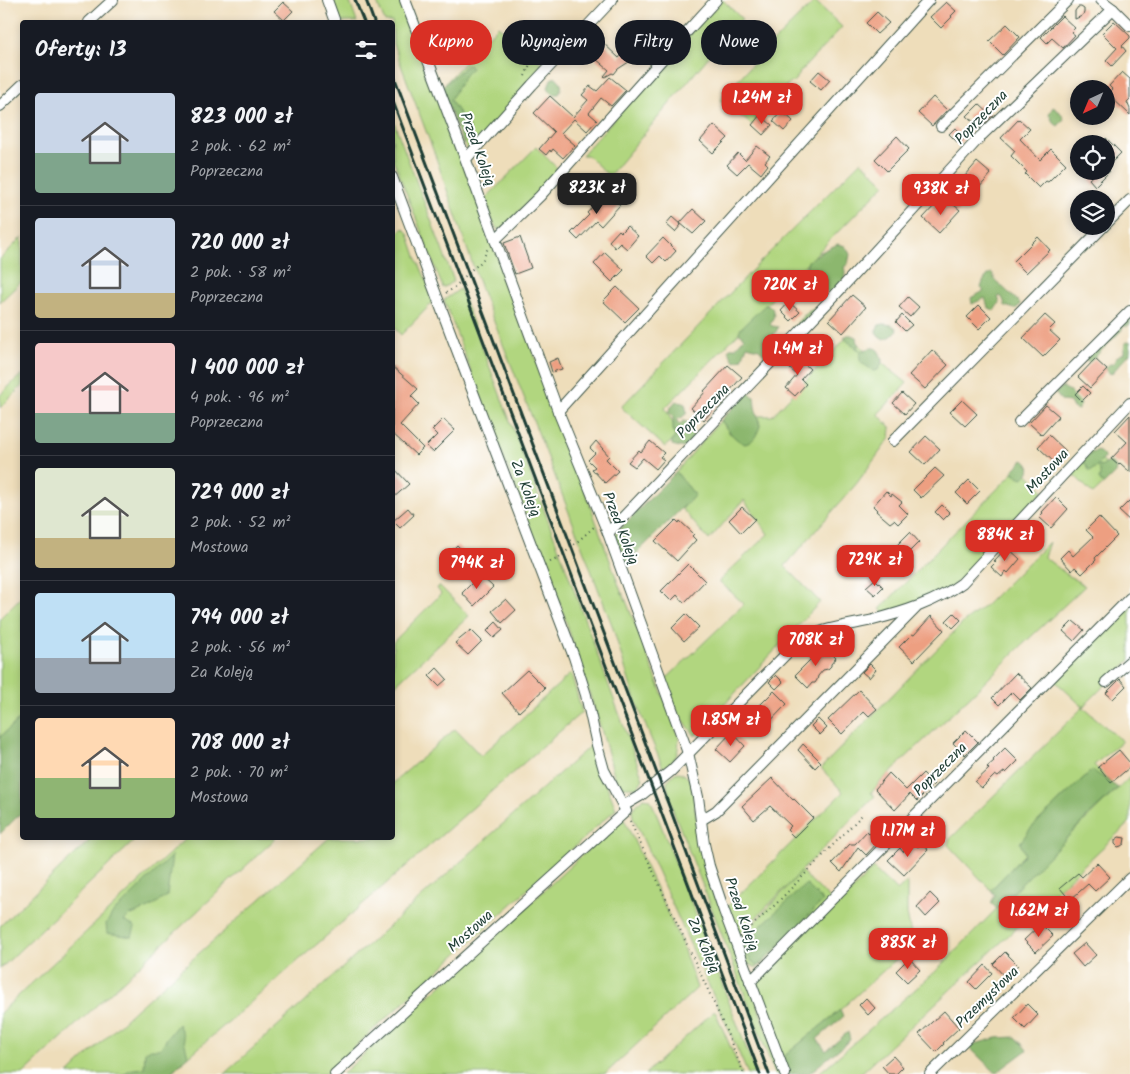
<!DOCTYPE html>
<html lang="pl">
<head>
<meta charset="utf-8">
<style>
	:root { --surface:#171b24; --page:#242831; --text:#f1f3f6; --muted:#9ea1a6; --line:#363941; --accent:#d93025 }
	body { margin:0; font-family:Kalam,sans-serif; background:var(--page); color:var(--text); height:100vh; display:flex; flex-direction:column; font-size:19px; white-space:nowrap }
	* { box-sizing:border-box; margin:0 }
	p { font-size:16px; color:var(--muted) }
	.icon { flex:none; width:28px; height:28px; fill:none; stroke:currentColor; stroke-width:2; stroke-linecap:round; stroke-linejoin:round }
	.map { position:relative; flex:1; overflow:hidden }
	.drawer { position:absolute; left:20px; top:20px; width:375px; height:820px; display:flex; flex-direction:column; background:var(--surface); border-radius:5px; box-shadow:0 2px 8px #0003 }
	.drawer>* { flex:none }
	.hud { position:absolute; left:410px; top:20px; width:475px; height:45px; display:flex; gap:10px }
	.needle { width:32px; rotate:224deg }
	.tools { position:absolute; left:1070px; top:80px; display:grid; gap:10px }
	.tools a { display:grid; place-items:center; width:45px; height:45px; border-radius:50%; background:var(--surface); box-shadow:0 2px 8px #0003; font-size:25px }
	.price { position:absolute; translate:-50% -42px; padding:0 11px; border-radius:10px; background:var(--accent); color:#fff; font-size:16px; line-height:32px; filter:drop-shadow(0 1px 2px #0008) }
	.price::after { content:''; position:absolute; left:50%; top:30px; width:15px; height:11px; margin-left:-8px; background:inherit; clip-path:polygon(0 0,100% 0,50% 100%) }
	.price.current { background:#222; color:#fff }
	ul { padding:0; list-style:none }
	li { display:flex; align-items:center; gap:15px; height:125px; padding:0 15px }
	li+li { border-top:1px solid var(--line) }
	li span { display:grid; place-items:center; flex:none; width:140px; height:100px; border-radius:5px; color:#555 }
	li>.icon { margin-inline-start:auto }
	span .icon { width:60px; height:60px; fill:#fffc; stroke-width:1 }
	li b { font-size:21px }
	h2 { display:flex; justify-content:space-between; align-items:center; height:60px; padding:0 15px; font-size:21px }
	.pill { padding:0 18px; border-radius:22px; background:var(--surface); box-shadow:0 2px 8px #0003; font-size:18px; line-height:45px }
	.pill.current { background:var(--accent); color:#fff }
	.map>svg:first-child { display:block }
	.green { fill:#b1d67f; stroke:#688a5a }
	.forest { fill:#8cb76e; stroke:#567a51 }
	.building { fill:#ed9f81 }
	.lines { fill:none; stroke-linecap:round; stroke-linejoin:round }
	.street-casing { stroke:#3e5548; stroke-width:12 }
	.path { stroke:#3e5548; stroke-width:2; stroke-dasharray:1 4; stroke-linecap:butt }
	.street { stroke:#fff; stroke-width:10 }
	.rail { stroke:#1f3d34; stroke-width:3 }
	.labels { text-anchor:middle; stroke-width:4; stroke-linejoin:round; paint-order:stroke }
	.street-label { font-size:15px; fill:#1f3d34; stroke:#fff }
</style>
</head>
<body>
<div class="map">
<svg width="1130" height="1074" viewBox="0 0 1130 1074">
	<rect width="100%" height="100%" fill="#fff"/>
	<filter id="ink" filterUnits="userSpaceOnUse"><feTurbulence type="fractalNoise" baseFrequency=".02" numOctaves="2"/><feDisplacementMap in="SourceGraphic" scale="10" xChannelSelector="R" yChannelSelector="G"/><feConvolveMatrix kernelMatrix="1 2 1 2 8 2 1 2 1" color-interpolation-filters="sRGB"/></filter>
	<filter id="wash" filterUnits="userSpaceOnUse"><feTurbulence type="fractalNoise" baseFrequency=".0096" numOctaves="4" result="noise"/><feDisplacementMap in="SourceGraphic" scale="20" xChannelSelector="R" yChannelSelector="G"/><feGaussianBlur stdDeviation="1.12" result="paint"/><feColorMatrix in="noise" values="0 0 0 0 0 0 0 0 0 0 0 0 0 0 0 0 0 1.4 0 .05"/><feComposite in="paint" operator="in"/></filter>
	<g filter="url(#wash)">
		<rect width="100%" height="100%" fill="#eeddba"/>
		<g class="green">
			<polygon points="333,0 349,0 357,22 341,22"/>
			<path d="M376,0H402L584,488L622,594L623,593L679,737C678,753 678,759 663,768L634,697L612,625L547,455L481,289L435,155L393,44L392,22H385Z"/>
			<polygon points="723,0 742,19 736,24 609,176 587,155 582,155 694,29"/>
			<polygon points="815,1 842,27 799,73 800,74 792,83 790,82 752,125 720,100 767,48"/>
			<polygon points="498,26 545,66 469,153 441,88"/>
			<polygon points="392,117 454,281 443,288 393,159"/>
			<polygon points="536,147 559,170 502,229 497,229 493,222 485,199"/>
			<polygon points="861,161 885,184 665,408 673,423 675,438 665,447 621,407 763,259"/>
			<polygon points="403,228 408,233 417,259 435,300 401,335 393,326 393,239"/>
			<polygon points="22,237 22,281 0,302 0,259"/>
			<polygon points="460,289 563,560 643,779 638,787 624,787 615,778 602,732 559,600 531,530 444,300"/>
			<polygon points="848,336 907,383 878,414 891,428 890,438 857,483 785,566 820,602 695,736 677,711 665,680 744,604 719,581 768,534 744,500 709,540 682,509 695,495 676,472 721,420 730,434 760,426 758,416 772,416"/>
			<polygon points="22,374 22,386 0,408 0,395"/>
			<polygon points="1091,450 1115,473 1093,494 1070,471"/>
			<polygon points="1020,466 1044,491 970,571 949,589 923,601 884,613 880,609 939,548"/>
			<polygon points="1049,542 1044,557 1065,573 1085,586 1018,649 979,688 881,781 871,793 875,796 801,871 831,900 757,968 747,963 738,941 801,872 738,936 728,906 843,792 821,768 937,649 964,622 986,605"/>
			<polygon points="440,586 469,616 393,687 393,642 441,594 437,588"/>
			<polygon points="22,596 22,717 0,738 0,618"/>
			<polygon points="1130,598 1130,660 1083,707 1122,741 1094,765 1111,783 1092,770 1030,829 1025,854 991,890 948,845 950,839 1083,707 1052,678"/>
			<polygon points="571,673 582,712 178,1066 169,1074 68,1074 133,1012 329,838 392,838 393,783 455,729 481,756"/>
			<polygon points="591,745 616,809 325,1074 224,1074"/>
			<polygon points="679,772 685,775 691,781 698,830 781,1074 775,1074 715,917 673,810 667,787 667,781 675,773"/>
			<polygon points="1130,777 1130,822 860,1074 818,1074 935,972 1053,851"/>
			<polygon points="643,798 650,799 655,810 700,925 756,1074 748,1074 732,1037 633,817 632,810"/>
			<polygon points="623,817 681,942 697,988 605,1074 342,1074 466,963"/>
			<polygon points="92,838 137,838 0,969 0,926"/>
			<polygon points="186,838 276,838 23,1074 0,1074 0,1013"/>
			<polygon points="873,868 897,891 907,882 907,914 913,944 840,1010 782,1058 758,989 757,983 833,902 838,906"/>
			<polygon points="715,1011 742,1074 645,1074 711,1014"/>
		</g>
		<g class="forest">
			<path d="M520,37H528C535,44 534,49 531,58L515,42Z"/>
			<polygon points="468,64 472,68 465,75 450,100 470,129 463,144 441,88"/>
			<path d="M556,77C563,83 562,87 559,94H553L548,88L551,79Z"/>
			<polygon points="1053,107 1060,112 1064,119 1058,126 1053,122 1049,114"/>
			<path d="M838,244L845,246L850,254L848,264L844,267C848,280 839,287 830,293L819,286L825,275L815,276L789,298L784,297C778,290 780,282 788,277C792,274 799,275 803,271C806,269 807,265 808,261L821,252Z"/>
			<path d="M991,273L993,274L995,280L1020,303L1019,306L1015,309L1005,306L1004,301L1001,296L998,297L1000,303L997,306L994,311L988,307L985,298L972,304L971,298L984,291L981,288C983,281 985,277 991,273Z"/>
			<polygon points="765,305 772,307 774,316 770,324 772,326 778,327 777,330 769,341 777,348 774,356 766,356 759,349 747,346 742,359 734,361 728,350 730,348 735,348 744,338 739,332 740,329"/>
			<path d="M818,307L784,343C790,331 804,310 818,307Z"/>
			<polygon points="1130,315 1130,324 1126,327 1124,325 1122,328 1122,330 1089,363 1084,359"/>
			<path d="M884,324L892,325L897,329C895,335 888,339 882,339L878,336L876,330L879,325Z"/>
			<path d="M848,335H851L857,337L858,345L857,347L861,351C869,349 876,344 880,354C881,355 882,360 882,362C881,365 879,367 878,370L873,371C867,365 856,363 861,353C859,351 856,348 854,346C849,342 848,343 844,337Z"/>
			<path d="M1130,341V353L1111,374L1108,372L1105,368L1110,364H1113C1116,358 1117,355 1124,353V349L1125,343Z"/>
			<polygon points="1062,387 1070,391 1081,404 1078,410 1073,408 1070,402 1062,401 1055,393"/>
			<path d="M749,392L754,397L755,407L760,426C757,434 754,442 745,444C733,439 728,430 721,420Z"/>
			<polygon points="676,401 685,404 687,413 681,418 677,419 677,422 680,424 683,421 688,422 691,425 686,431 693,435 694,439 684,448 672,445 672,440 675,438 673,429 673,417 668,412 674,403"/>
			<path d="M1097,450L1104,456V459L1097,465L1101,467L1109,462L1112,463L1116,468L1115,473L1104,484L1101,482L1099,479C1101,475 1100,470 1097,467L1090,471L1087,467L1086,464L1081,461Z"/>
			<path d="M1023,460L1029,464C1031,471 1028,475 1022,478L1016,475L1013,470Z"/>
			<polygon points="676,472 695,495 625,565 613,536"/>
			<polygon points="22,717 22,812 0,834 0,737"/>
			<polygon points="1092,770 1118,788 1084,820 997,909 991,903 995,895 991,890 1025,854 1020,843 1030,829"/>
			<polygon points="172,855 167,896 149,908 129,916 124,921 135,927 132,937 107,933 106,924 115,910 122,905"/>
			<polygon points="806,884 823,901 758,966 750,960 741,944"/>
			<polygon points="840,1010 843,1017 817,1039 826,1051 848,1032 850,1040 808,1074 788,1074 782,1058"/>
			<path d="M178,1024L182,1032L188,1056L169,1074H124C130,1068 136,1069 144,1068L145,1052L151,1049H160L167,1038Z"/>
			<polygon points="1016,1037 1027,1050 996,1073 968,1046 996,1038"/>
		</g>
		<g id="blocks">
			<g class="building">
				<polygon points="283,2 293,11 284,20 274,11"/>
				<polygon points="946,2 956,11 951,16 952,17 941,28 930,17"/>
				<polygon points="1078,7 1081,7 1084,9 1084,13 1082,16 1075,19 1075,11"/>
				<polygon points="877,12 889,23 877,34 866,23"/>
				<polygon points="1062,16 1075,28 1071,32 1075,35 1063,48 1052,38 1047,43 1041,37"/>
				<polygon points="1114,21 1130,36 1130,38 1122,46 1126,51 1112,66 1106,60 1117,48 1102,33"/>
				<polygon points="1007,24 1020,37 1003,55 989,41"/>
				<polygon points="653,26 666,36 656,49 654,47 643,61 638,56 618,69 614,74 612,73 605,77 604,76 609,70 589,53 600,40 619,58 634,39 640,43"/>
				<polygon points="759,29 771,39 757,55 745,44"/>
				<polygon points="819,71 830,80 821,90 810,81"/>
				<polygon points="1122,72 1130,79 1130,99 1127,102 1130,109 1130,115 1109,95 1112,92 1110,91 1112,89 1109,86"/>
				<polygon points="610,77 626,90 611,106 601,98 589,113 597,120 587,131 574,119 561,133 575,145 563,158 553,149 551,152 550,150 546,155 539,149 554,132 534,113 550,96 573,117 588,100 582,95 590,86 597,91"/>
				<polygon points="933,97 947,110 932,126 918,113"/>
				<polygon points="979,104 992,116 980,128 967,116"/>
				<polygon points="782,111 793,121 784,131 773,121"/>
				<polygon points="760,115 772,125 763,135 752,125"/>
				<polygon points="1019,119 1030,129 1020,139 1040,160 1051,149 1066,164 1048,182 1046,181 1039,188 1025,174 1027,172 1011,156 1015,151 1001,138"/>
				<polygon points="714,125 728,138 713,153 700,141"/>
				<polygon points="955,128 965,137 959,144 949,134"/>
				<polygon points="897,136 909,149 887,171 875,159"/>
				<polygon points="1106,138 1121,153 1106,168"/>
				<polygon points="757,146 770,156 765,162 768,165 761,174 748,163 737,174 727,165 738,153 745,160"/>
				<polygon points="977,162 991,174 978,189 976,187 970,194 959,183"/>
				<polygon points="1098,171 1110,171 1095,186 1089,179"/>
				<polygon points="606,192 620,205 601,226 596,221 578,240 571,233 589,215 587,213"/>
				<polygon points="948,200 960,210 939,233 923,218 936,204 940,209"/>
				<polygon points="693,209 706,221 693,234 680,223"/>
				<polygon points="672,217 681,225 675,232 666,224"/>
				<polygon points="627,226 638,236 627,249 620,243 615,248 609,241 619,230 621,232"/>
				<polygon points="520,237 531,268 515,274 504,243"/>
				<polygon points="1038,237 1050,250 1026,273 1014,261"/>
				<polygon points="663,238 676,251 666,262 660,256 653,263 646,256"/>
				<polygon points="605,252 624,270 612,282 594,264"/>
				<polygon points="617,287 639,308 625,322 603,301"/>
				<polygon points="852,295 866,307 843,333 829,320"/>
				<polygon points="908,297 919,307 910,317 899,307"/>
				<polygon points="789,302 800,312 791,321 781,311"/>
				<polygon points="979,305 991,317 979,329 967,317"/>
				<polygon points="902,315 912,325 905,331 896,322"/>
				<polygon points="1045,315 1055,324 1049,330 1060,340 1043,357 1023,338"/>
				<polygon points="932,350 948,365 925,389 909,375"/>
				<polygon points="797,357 810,369 801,379 806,384 795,396 786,388 797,375 788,367"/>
				<polygon points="558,358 562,369 552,372 549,362"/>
				<polygon points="1095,359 1107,370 1090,388 1078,377"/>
				<polygon points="728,365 742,377 704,420 691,408 705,392 704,391"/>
				<polygon points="392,366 418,389 411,396 419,404 400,425 423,448 416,455 392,433"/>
				<polygon points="1083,386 1090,393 1082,401 1075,394"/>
				<polygon points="902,393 914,404 905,414 893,403"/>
				<polygon points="962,400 977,414 965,426 950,412"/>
				<polygon points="1046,405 1059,416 1042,435 1029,423"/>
				<polygon points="1130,415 1130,472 1120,463 1118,465 1111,459 1127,442 1115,431"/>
				<polygon points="443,419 455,430 433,452 426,446 437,435 432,430"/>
				<polygon points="1049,435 1066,451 1055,463 1038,447"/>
				<polygon points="926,436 940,449 925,465 911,452"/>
				<polygon points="596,441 609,456 606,459 618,471 605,483 592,469 595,467 588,460 595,453 590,448"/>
				<polygon points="650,441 664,453 660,457 664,460 656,469 643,458 635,467 628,462 639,450 641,452"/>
				<polygon points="392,466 409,484 392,499"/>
				<polygon points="935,468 944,476 921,498 913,490"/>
				<polygon points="969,480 980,491 967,504 956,493"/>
				<polygon points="886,491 891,496 892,494 902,502 899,505 908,514 898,524 894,520 890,523 876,511 877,510 873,506"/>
				<polygon points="1056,497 1068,509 1051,528 1039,517 1043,513 1042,512"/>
				<polygon points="1130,500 1130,521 1119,511"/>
				<polygon points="942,505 950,513 943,520 935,512"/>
				<polygon points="742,507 755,519 741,533 729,520"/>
				<polygon points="408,508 414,515 400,528 393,521"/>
				<polygon points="1099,517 1117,536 1095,558 1096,560 1082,574 1075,567 1072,571 1060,558 1068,550 1073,556 1093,537 1086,530"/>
				<polygon points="676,520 679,523 680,521 694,534 692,536 696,540 677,561 655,541"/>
				<polygon points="910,532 919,542 906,555 910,559 895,574 882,560"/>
				<polygon points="457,545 469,557 452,575 439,564"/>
				<polygon points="1007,547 1020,559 1008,573 1006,571 1002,577 991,567 996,562 994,561"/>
				<polygon points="688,564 705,581 684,603 677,595 671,601 661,591"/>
				<polygon points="480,575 493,587 474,606 462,593"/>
				<polygon points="875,579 883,587 875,595 866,587"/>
				<polygon points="506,599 516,610 502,623 492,611"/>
				<polygon points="954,613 961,620 953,628 946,621"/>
				<polygon points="686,614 699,627 684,641 672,628"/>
				<polygon points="931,616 944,630 914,661 899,647 912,634 914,635"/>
				<polygon points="1073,621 1084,630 1074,641 1063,631"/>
				<polygon points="496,622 503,630 494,638 487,631"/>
				<polygon points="471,630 482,641 468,655 455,643"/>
				<polygon points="824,646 836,658 831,664 831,666 828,669 823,670 818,676 817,680 815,683 812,683 808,688 795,675"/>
				<polygon points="870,664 876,670 869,678 862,672"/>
				<polygon points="437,668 447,679 439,686 429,676"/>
				<polygon points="527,670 545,688 519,712 502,693"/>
				<polygon points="1016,673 1032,688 1020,700 1012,692 999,705 992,698"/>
				<polygon points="776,675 783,682 776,689 769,682"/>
				<polygon points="1120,679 1126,686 1113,699 1106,693"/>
				<polygon points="859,690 877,709 869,716 864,711 842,734 828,720"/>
				<polygon points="774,691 787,704 758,734 744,721"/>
				<polygon points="818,719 827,728 820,735 811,726"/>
				<polygon points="966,730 978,742 965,755 953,743"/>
				<polygon points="732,732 745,746 730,762 716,749"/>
				<polygon points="803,744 821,762 815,768 798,750"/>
				<polygon points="1005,748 1018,761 1006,773 1005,771 998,777 995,775 982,788 975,782 989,769 987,767 994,761 993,760"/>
				<polygon points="1119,750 1130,763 1130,767 1111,783 1098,767"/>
				<polygon points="889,773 906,790 923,773 934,784 917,801 910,794 895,810 875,789"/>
				<polygon points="772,778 793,800 794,799 813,818 794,837 787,830 791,826 770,806 754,820 742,806"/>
				<polygon points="867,831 878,842 866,855 858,847 841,872 832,863 850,844 855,844"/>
				<polygon points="1119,837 1125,838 1124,844 1121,846 1118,847 1115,844 1115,840"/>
				<polygon points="914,843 918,847 921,844 928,850 904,875 888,860 900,848 903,852 911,844 912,845"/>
				<polygon points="1097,863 1110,877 1095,891 1088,884 1070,900 1060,888 1078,873 1082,877"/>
				<polygon points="930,893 940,903 926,917 917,907"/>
				<polygon points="1041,924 1053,936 1036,952 1024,940"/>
				<polygon points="1085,943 1096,955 1083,967 1072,954"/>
				<polygon points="1005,952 1018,965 1005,977 993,964"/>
				<polygon points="909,958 920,970 907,982 896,971"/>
				<polygon points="985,965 992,973 976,989 969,982"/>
				<polygon points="866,998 875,1008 868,1015 859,1005"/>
				<polygon points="1027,1004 1038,1015 1025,1029 1014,1018"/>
				<polygon points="944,1011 959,1028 943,1043 944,1044 936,1052 919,1034"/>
				<polygon points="893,1056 903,1067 896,1074 889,1074 882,1066"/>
			</g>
		</g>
	</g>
	<g filter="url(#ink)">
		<use href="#blocks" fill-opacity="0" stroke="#3e5548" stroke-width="1"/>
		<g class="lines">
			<g class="street-casing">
				<g id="street">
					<polyline points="327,0 335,22"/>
					<polyline points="405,0 464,155 558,411 608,533 688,753 698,797 704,844 709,866 724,911 785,1074"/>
					<polyline points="1101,0 1113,9 1130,26"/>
					<polyline points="89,22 113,0"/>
					<polyline points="0,106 22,85"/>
					<polyline points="941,126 1068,0"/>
					<polyline points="466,159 532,85 612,0"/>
					<polyline points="1106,224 1130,200"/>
					<polyline points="495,240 540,196 683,36 716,0"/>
					<polyline points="558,411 929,0"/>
					<polyline points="1019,422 1130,311"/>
					<polyline points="893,441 1104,226"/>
					<polyline points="608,533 835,295 981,136 1113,9"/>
					<polyline points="1106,682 1130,661"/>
					<path d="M623,806L640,796L671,771L794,646C816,628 847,626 873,620C904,612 936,602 962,583L1130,403"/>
					<polyline points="701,820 716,811 916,608"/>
					<polyline points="750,982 1130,598"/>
					<polyline points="335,1074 626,811 604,770 597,745 586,695 574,657 452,337 392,177"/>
					<polyline points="930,1074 1130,878"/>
				</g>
			</g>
			<g class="path">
				<polyline points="525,76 533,57"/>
				<polyline points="446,293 454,288 471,270 479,264 483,259 488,248"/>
				<polyline points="550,562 559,558 595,526"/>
				<polyline points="630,821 719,1014 744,1074"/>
				<polyline points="744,933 776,904 862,815"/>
			</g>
			<use href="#street" class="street"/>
			<g class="rail">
				<polyline points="355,0 364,22"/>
				<polyline points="366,0 374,22"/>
				<polyline points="392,71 662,787 769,1074"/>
				<polyline points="392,99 760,1074"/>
			</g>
		</g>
	</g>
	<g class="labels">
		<g class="street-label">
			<text transform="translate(981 117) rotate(-46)" y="5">Poprzeczna</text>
			<text transform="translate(478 149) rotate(70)" y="5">Przed Koleją</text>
			<text transform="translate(703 411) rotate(-46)" y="5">Poprzeczna</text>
			<text transform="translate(1047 471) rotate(-47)" y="5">Mostowa</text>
			<text transform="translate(526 488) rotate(69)" y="5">Za Koleją</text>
			<text transform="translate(621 528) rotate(69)" y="5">Przed Koleją</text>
			<text transform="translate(940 769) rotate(-45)" y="5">Poprzeczna</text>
			<text transform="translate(742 914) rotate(71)" y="5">Przed Koleją</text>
			<text transform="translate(470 931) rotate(-42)" y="5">Mostowa</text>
			<text transform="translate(704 945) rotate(66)" y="5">Za Koleją</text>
			<text transform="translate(987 997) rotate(-44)" y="5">Przemysłowa</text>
		</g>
	</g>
</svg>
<div class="tools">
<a><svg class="needle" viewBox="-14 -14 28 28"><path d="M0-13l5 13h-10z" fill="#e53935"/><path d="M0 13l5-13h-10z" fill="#9ea1a6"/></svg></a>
<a><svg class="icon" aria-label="locate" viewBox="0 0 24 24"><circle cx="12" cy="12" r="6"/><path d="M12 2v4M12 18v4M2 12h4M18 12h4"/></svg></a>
<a><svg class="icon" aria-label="layers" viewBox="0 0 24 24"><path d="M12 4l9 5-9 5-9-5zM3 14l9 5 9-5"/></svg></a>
</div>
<b class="price" style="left:762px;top:125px">1.24M zł</b>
<b class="price current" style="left:597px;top:215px">823K zł</b>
<b class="price" style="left:941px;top:216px">938K zł</b>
<b class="price" style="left:790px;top:312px">720K zł</b>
<b class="price" style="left:798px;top:376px">1.4M zł</b>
<b class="price" style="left:1005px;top:562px">884K zł</b>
<b class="price" style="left:875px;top:587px">729K zł</b>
<b class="price" style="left:477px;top:590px">794K zł</b>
<b class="price" style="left:816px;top:667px">708K zł</b>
<b class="price" style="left:731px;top:747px">1.85M zł</b>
<b class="price" style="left:908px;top:858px">1.17M zł</b>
<b class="price" style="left:1039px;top:938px">1.62M zł</b>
<b class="price" style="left:908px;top:970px">885K zł</b>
<div class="hud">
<a class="pill current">Kupno</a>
<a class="pill">Wynajem</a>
<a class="pill">Filtry</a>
<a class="pill">Nowe</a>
</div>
<section class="drawer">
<h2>Oferty: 13<svg class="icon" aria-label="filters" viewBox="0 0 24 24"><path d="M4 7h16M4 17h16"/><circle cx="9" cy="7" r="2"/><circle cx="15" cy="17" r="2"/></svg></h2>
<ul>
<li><span style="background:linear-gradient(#c9d6e8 60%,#7fa58c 0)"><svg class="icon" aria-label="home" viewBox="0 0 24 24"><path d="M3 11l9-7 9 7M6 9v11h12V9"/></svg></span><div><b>823 000 zł</b><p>2 pok. · 62 m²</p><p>Poprzeczna</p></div></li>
<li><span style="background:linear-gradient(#c9d6e8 75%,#c2b280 0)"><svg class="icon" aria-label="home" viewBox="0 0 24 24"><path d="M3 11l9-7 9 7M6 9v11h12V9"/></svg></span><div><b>720 000 zł</b><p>2 pok. · 58 m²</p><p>Poprzeczna</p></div></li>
<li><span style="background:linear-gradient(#f6c9c9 70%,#7fa58c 0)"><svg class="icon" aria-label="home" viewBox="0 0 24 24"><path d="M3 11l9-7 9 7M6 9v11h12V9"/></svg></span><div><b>1 400 000 zł</b><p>4 pok. · 96 m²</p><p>Poprzeczna</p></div></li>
<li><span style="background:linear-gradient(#dfe7d0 70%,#c2b280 0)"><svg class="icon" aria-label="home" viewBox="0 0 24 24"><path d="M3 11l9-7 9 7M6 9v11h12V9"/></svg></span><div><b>729 000 zł</b><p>2 pok. · 52 m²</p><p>Mostowa</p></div></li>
<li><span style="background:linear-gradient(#bfe0f5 65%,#9aa5b1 0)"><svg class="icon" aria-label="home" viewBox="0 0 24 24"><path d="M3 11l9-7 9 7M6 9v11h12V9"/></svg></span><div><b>794 000 zł</b><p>2 pok. · 56 m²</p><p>Za Koleją</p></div></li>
<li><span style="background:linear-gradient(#ffd9b3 60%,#8fb573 0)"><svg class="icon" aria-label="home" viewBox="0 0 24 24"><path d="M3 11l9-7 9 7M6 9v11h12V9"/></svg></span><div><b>708 000 zł</b><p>2 pok. · 70 m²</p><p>Mostowa</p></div></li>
</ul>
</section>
</div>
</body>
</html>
